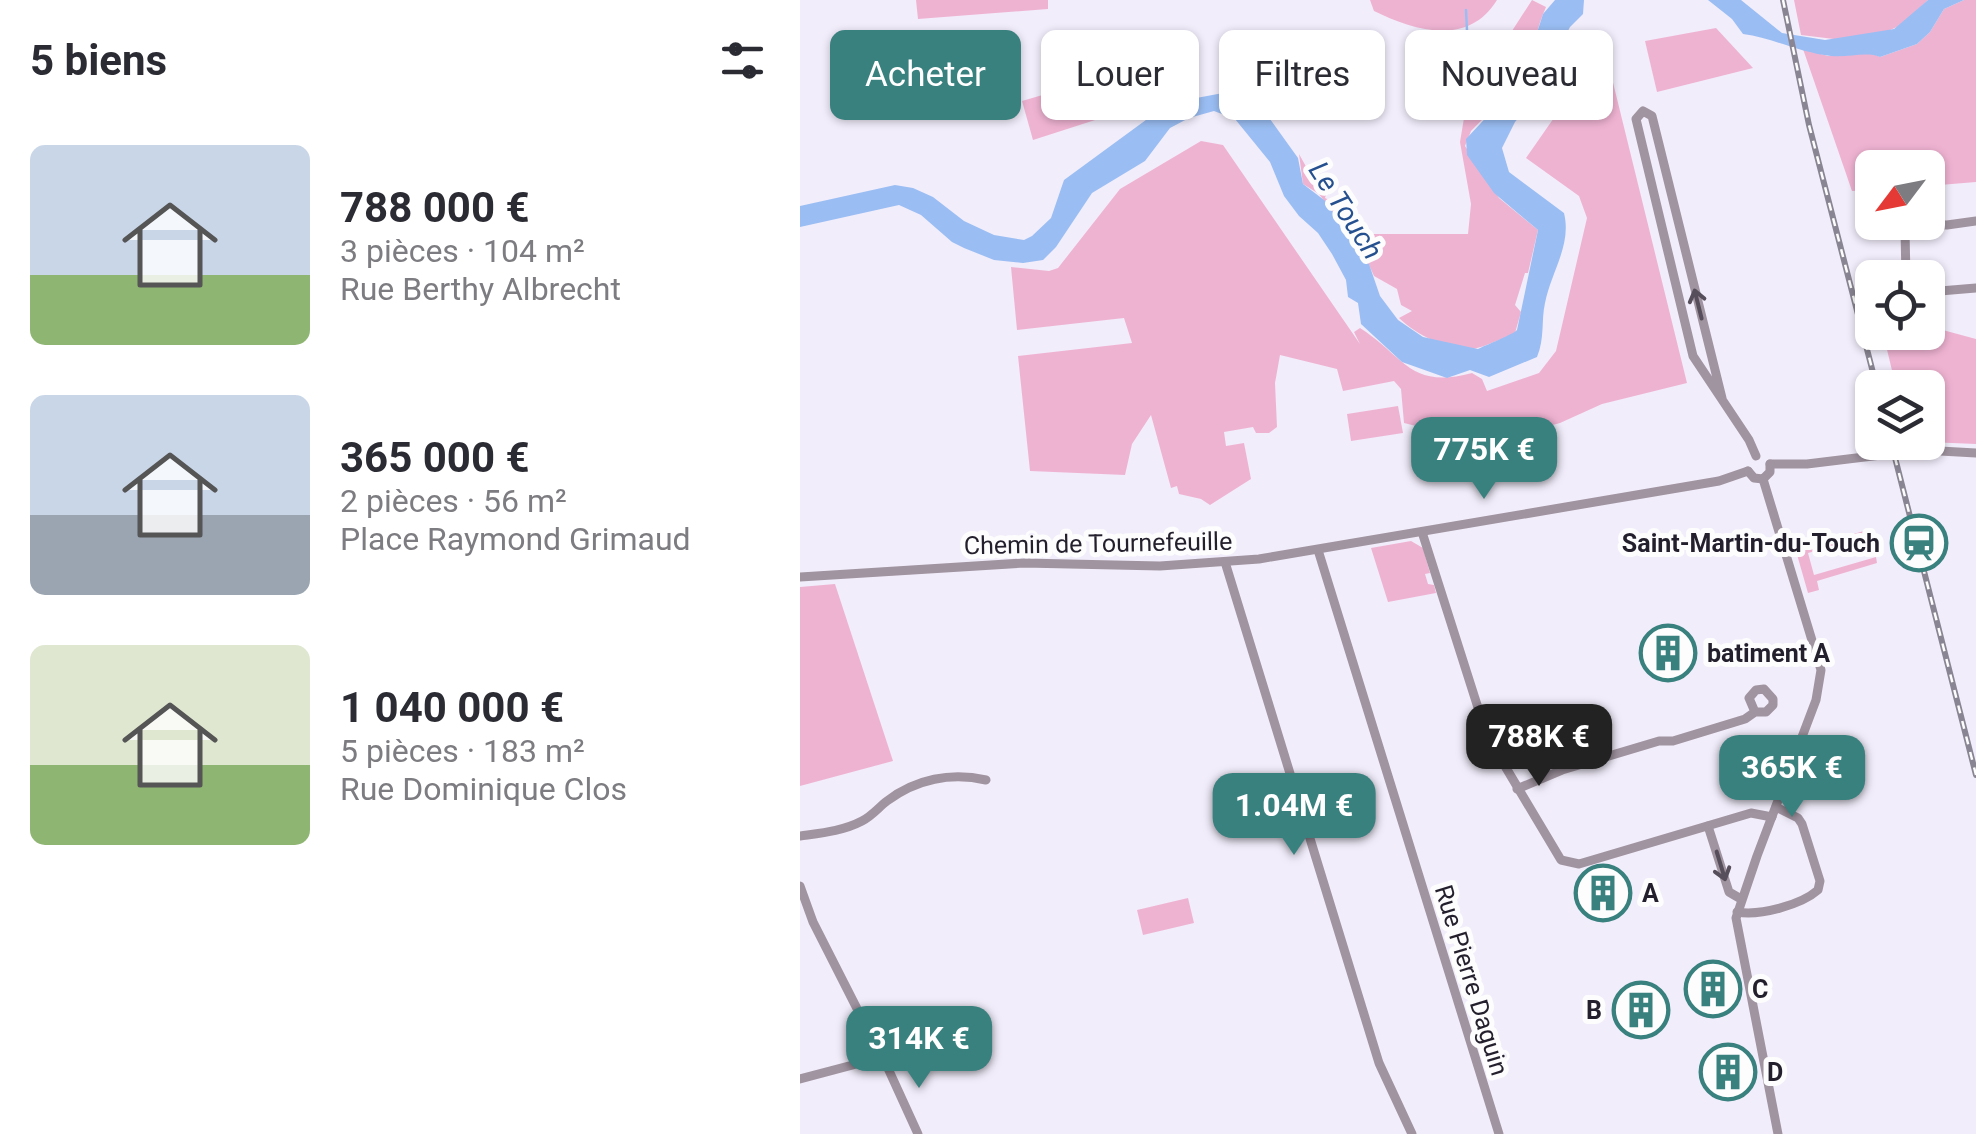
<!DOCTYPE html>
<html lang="fr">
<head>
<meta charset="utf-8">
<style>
	:root { --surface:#fff; --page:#f7f7f7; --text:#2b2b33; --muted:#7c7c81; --accent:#39817e }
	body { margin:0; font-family:Roboto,sans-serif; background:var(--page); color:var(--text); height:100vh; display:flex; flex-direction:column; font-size:38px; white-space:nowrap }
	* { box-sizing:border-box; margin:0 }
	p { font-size:32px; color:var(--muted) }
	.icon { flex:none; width:55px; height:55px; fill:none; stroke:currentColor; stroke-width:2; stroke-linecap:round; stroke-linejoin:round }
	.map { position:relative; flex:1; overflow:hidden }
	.side { display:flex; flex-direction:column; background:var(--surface); width:800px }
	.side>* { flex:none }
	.guide { position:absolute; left:30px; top:30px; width:950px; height:90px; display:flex; gap:20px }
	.needle { width:65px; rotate:238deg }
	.buttons { position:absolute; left:1055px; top:150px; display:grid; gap:20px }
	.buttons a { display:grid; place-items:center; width:90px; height:90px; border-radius:15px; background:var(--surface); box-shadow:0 2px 8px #0004; font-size:50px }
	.price { position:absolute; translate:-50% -85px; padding:0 22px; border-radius:20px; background:var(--accent); color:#fff; font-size:32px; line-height:65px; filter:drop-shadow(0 2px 5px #0008) }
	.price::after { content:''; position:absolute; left:50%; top:60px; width:30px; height:22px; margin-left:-15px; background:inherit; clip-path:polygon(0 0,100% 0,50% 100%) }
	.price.current { background:#222; color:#fff }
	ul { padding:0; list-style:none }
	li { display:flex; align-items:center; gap:30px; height:250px; padding:0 30px }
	li span { display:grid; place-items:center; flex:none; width:280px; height:200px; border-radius:15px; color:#555 }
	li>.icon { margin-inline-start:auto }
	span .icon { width:120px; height:120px; fill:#fffc; stroke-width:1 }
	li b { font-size:42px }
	h2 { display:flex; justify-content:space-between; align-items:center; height:120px; padding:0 30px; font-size:42px }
	.chip { padding:0 35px; border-radius:15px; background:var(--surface); box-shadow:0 2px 8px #0004; font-size:35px; line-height:90px }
	.chip.current { background:var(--accent); color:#fff }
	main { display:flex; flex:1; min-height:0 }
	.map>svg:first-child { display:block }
	.green { fill:#efb3d2 }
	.water { fill:#9abef3 }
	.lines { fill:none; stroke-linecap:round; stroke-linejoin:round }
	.stream { stroke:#9abef3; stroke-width:2.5 }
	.river { stroke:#9abef3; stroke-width:18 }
	.minor { stroke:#a094a0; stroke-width:9 }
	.rail-casing { stroke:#8a8592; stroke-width:6 }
	.rail { stroke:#fdfdfd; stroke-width:2.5; stroke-dasharray:8; stroke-linecap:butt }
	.oneway { stroke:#564e5a }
	.labels { text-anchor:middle; stroke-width:10; stroke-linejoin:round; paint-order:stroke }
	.street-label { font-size:25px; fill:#241f2c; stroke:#fdfdfd }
	.poi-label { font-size:25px; font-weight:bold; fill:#241f2c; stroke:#fdfdfd; text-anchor:start }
	.water-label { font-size:28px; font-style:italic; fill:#25508f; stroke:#fdfdfd }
</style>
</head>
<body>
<main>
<section class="side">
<h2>5 biens<svg class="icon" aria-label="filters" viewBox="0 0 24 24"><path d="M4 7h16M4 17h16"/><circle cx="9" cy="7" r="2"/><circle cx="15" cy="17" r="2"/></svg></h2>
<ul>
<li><span style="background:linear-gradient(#c9d6e8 65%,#8fb573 0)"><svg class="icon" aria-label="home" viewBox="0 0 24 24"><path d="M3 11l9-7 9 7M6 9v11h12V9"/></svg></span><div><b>788 000 €</b><p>3 pièces · 104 m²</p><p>Rue Berthy Albrecht</p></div></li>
<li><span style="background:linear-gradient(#c9d6e8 60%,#9aa5b1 0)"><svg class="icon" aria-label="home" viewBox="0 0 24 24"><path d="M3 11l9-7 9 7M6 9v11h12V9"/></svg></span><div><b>365 000 €</b><p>2 pièces · 56 m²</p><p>Place Raymond Grimaud</p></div></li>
<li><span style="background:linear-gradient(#dfe7d0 60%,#8fb573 0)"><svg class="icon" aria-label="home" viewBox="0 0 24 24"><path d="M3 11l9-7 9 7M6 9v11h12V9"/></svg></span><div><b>1 040 000 €</b><p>5 pièces · 183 m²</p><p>Rue Dominique Clos</p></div></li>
</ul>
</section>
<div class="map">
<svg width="1176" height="1134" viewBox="0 0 1176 1134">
	<rect width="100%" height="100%" fill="#f2edfb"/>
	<g class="green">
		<polygon points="116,0 248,0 248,9 118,19"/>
		<path d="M570,0H697C668,47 615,31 574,11Z"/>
		<path d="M732,0L746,7C735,31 733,57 722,79L671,131L665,146L699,198L738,230L728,273H725L715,305L721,312L715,333C709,336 677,350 671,349C644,348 618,336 599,318L612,311L601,305L597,289L574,276L565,256L519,194L503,184L499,154L513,179L527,191L525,198L533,202L541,200L571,234H668L671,204L660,142L664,118L690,65Z"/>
		<polygon points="994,0 1128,0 1101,25 1086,32 1042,40 1001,35"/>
		<polygon points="1164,0 1176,0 1176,182 1128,186 1128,168 1072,168 1072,190 1052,191 1003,49 1028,56 1072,53 1080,57 1117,44 1130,32 1144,9"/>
		<polygon points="916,28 953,68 857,92 845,41"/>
		<path d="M804,46L887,383L802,404L760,423L719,434L712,442L686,447L673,442L663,431L642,426L628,429L604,423L601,389L594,381L543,391L537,369L480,355L475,383L477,427L469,433H456L453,427L424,432L426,446L444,443L451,479L410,505L401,499L379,494L377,486L371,488L351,415L332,444L325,475L230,471L218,356L332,343L324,318L217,330L211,267L249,271L258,268L320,189L401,141L423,145L560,344L554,332L560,328C604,356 610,390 672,373L682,379L687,391L739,373L756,351L787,218L779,196L726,158Z"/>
		<polygon points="311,75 320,112 233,140 222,101"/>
		<polygon points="1128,326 1176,339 1176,444 1128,442 1128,388 1096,387 1083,333 1128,332"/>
		<polygon points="598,406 603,433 551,441 547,414"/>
		<polygon points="1067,530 1069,535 1008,553 1014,575 1076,557 1077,563 1017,581 1019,590 1008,593 994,544 1004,541 1007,548"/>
		<polygon points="611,541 623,548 630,573 625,574 628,584 634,585 636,593 588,602 571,548"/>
		<polygon points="35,584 93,761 0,786 0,587"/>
		<polygon points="388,898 394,923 343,935 337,910"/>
	</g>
	<g class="water">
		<path d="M755,0H784L783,14L770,27L752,62L750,81L715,122L702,148L709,172L764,213C772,245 751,272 745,303C741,321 745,338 737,357L689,377L670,370L647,378L602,362L561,324L558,303L548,297L546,280L532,254L518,233L499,216L484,196L470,162L435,119L414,111L389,118L370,128L345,161L292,193L256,247L243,260L223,263L194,260L164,248L152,242L121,215L99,205L0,227V206L95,185L113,188L133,197L164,221L194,235L224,240L232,236L251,218L264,180L350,117L391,99L423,93L436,96L470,119L498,158L503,184L528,203L541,228L569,264L580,296L598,320L623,337L678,349C686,345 714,334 717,330L738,230L694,193L667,155L666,139L722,79L743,14Z"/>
		<path d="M908,0H941L982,33L1025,40L1094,29L1128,0H1164L1144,9L1130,32L1117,44L1080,57C1066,51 1048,58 1031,56C1001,53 973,38 943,34L932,19Z"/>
	</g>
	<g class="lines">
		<polyline class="stream" points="666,10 670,92 677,116"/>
		<polyline class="river" points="703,180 751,227 749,234"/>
		<g class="minor">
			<polyline points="1106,278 1105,230 1116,224 1147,225 1176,221"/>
			<polyline points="1128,292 1176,288"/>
			<polyline points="922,398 852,116 843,111 836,119 893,356 949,440 956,456"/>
			<polyline points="970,464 1007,464 1122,450 1176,453"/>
			<polyline points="948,471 954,478 963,479 970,472 970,464"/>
			<polyline points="963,479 1021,670 1016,700 957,856 936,918 978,1134"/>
			<polyline points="622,532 687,736 761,860 779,864 951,813 972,817"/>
			<polyline points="518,550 699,1134"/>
			<polyline points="425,562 579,1063 612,1134"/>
			<polyline points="0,577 224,563 360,566 459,559 919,481 948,471"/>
			<polyline points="717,789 762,770 859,741 873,741 945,719 955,712 966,712 973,705 973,699 964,689 956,690 949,698 955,712"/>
			<polyline points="908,826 929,892 941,899"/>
			<path d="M0,836C21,833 43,831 62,821C72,816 79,807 87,801C116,779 151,772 186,780"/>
			<polyline points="0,886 13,922 76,1046 76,1053 64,1062 0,1079"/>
			<path d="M937,912C960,916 1001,905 1018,890L1020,881L1002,824L998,818L976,807"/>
			<polyline points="86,1064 118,1134"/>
		</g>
		<g class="rail-casing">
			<g id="rail">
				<polyline points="983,0 1009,125 1077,388"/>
				<polyline points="1091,442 1176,775"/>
			</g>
		</g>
		<use href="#rail" class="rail"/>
	</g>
	<defs><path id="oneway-shaft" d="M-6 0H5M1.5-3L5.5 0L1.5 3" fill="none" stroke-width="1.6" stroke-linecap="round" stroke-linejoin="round" transform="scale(2.5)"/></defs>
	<g class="oneway">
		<use href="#oneway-shaft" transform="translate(898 304) rotate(-104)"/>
		<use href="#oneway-shaft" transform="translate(921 866) rotate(73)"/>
	</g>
	<defs>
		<g id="station-ring" transform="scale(2.875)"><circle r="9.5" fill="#fdfdfd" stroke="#39817e" stroke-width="1.5"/><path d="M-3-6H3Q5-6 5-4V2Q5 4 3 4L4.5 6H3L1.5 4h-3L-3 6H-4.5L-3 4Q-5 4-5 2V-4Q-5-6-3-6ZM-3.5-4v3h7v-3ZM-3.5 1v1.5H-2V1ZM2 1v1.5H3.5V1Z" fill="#39817e"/></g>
		<g id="building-ring" transform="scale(2.875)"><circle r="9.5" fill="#fdfdfd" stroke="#39817e" stroke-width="1.5"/><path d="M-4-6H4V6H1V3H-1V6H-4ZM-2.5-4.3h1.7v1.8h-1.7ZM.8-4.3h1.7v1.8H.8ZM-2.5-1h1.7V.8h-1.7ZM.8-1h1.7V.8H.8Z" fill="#39817e"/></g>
	</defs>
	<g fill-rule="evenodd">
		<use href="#station-ring" x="1119" y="543"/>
		<use href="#building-ring" x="868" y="653"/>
		<use href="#building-ring" x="803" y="893"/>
		<use href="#building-ring" x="913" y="989"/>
		<use href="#building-ring" x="841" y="1010"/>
		<use href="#building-ring" x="928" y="1072"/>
	</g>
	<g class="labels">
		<g class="street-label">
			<text transform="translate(298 543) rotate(-1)" y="9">Chemin de Tournefeuille</text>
			<text transform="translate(672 980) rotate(73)" y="9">Rue Pierre Daguin</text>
		</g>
		<g class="poi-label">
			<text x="1080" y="552" text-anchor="end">Saint-Martin-du-Touch</text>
			<text x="907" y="662">batiment A</text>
			<text x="842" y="902">A</text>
			<text x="952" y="998">C</text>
			<text x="802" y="1019" text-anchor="end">B</text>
			<text x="967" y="1081">D</text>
		</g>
		<g class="water-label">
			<text transform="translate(546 210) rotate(57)" y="10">Le Touch</text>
		</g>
	</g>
</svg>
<div class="buttons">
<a><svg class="needle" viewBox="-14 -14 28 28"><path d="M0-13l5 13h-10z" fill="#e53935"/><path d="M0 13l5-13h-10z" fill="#7c7c81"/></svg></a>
<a><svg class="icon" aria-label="locate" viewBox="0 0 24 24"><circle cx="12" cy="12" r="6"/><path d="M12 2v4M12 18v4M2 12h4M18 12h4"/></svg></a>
<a><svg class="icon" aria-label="layers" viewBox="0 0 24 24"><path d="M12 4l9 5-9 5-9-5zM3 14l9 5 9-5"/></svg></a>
</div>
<b class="price" style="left:684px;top:502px">775K €</b>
<b class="price current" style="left:739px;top:789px">788K €</b>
<b class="price" style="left:992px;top:820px">365K €</b>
<b class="price" style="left:494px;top:858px">1.04M €</b>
<b class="price" style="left:119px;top:1091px">314K €</b>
<div class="guide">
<a class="chip current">Acheter</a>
<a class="chip">Louer</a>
<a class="chip">Filtres</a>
<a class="chip">Nouveau</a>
</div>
</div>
</main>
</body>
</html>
